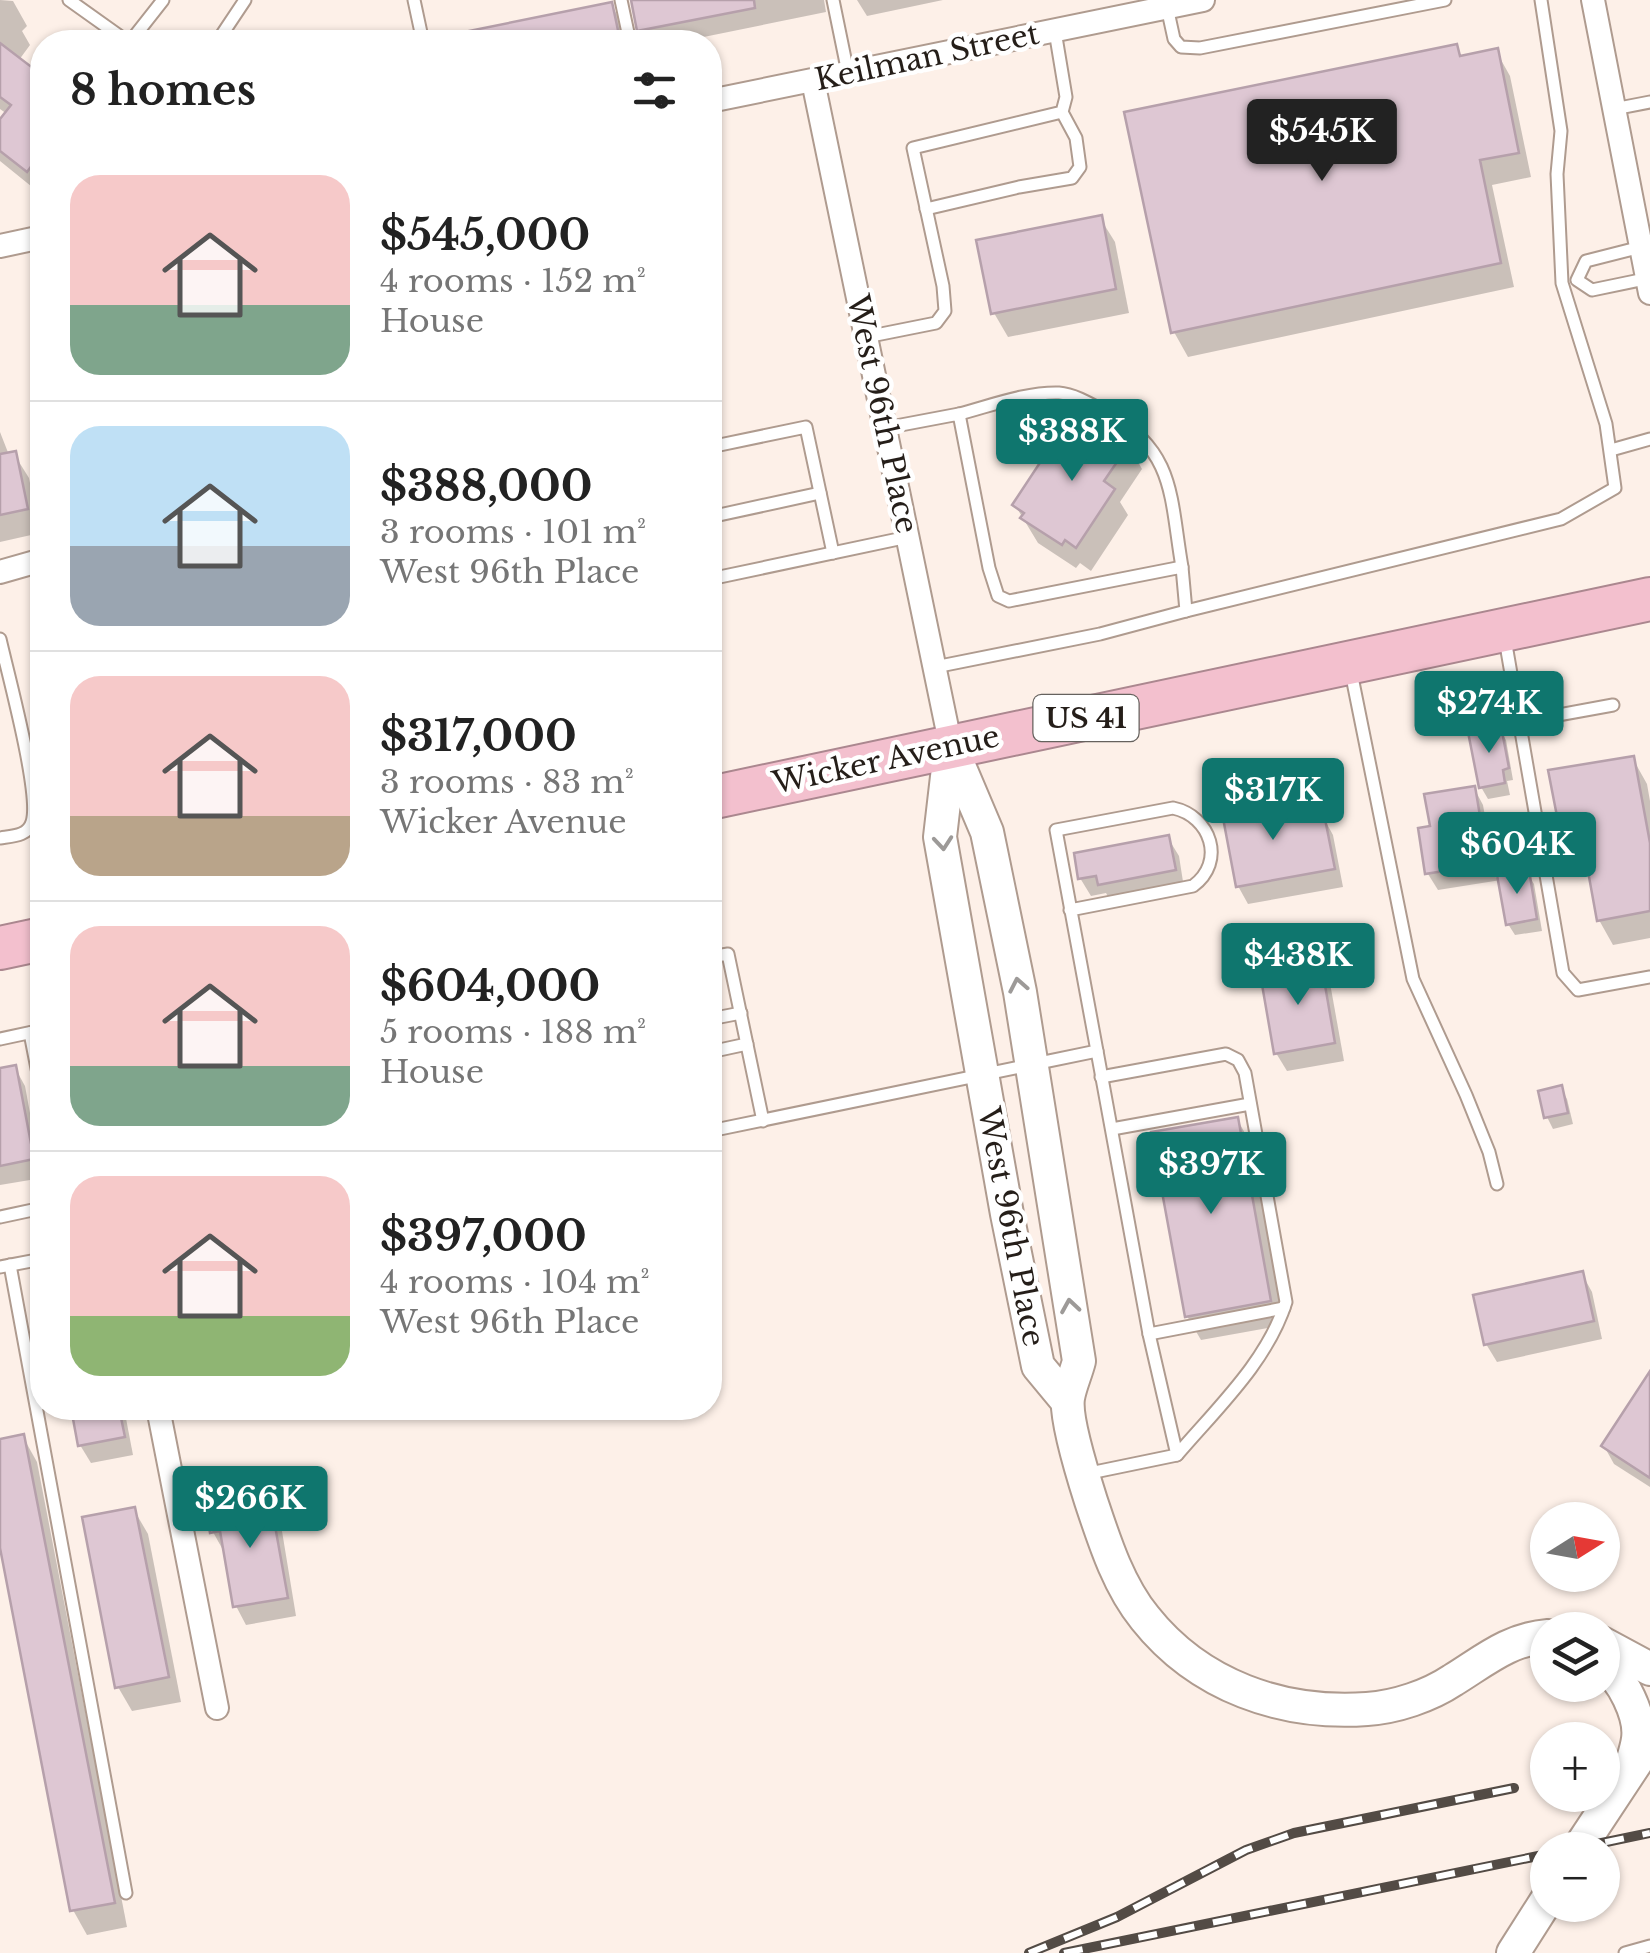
<!DOCTYPE html>
<html lang="en">
<head>
<meta charset="utf-8">
<style>
	:root { --surface:#fff; --page:#f2f2f2; --text:#222; --muted:#767676; --line:#e0e0e0; --accent:#0f766e }
	body { margin:0; font-family:"Libre Baskerville",serif; background:var(--page); color:var(--text); height:100vh; display:flex; flex-direction:column; font-size:38px; white-space:nowrap }
	* { box-sizing:border-box; margin:0 }
	p { font-size:32px; color:var(--muted) }
	.icon { flex:none; width:55px; height:55px; fill:none; stroke:currentColor; stroke-width:2; stroke-linecap:round; stroke-linejoin:round }
	.map { position:relative; flex:1; overflow:hidden }
	.side { position:absolute; left:30px; top:30px; width:692px; height:1390px; display:flex; flex-direction:column; background:var(--surface); border-radius:40px; box-shadow:0 2px 8px #0004 }
	.side>* { flex:none }
	.needle { width:65px; rotate:79deg }
	.buttons { position:absolute; left:1530px; top:1502px; display:grid; gap:20px }
	.buttons a { display:grid; place-items:center; width:90px; height:90px; border-radius:50%; background:var(--surface); box-shadow:0 2px 8px #0004; font-size:50px }
	.price { position:absolute; translate:-50% -85px; padding:0 22px; border-radius:10px; background:var(--accent); color:#fff; font-size:32px; line-height:65px; filter:drop-shadow(0 2px 5px #0008) }
	.price::after { content:''; position:absolute; left:50%; top:60px; width:30px; height:22px; margin-left:-15px; background:inherit; clip-path:polygon(0 0,100% 0,50% 100%) }
	.price.current { background:#222; color:#fff }
	ul { padding:0; list-style:none }
	li { display:flex; align-items:center; gap:30px; height:250px; padding:0 40px }
	li+li { border-top:2px solid var(--line) }
	li span { display:grid; place-items:center; flex:none; width:280px; height:200px; border-radius:30px; color:#555 }
	li>.icon { margin-inline-start:auto }
	span .icon { width:120px; height:120px; fill:#fffc; stroke-width:1 }
	li b { font-size:42px }
	h2 { display:flex; justify-content:space-between; align-items:center; height:120px; padding:0 40px; font-size:42px }
	.map>svg:first-child { display:block }
	.shadow { fill:#0003 }
	.building { fill:#dec7d3; stroke:#b6a0ab; stroke-width:2.5 }
	.lines { fill:none; stroke-linecap:round; stroke-linejoin:round }
	.lane-casing { stroke:#af9b8f; stroke-width:15 }
	.street-casing { stroke:#af9b8f; stroke-width:26 }
	.secondary-casing { stroke:#af9b8f; stroke-width:36 }
	.highway-casing { stroke:#ab878f; stroke-width:46 }
	.lane { stroke:#fff; stroke-width:11 }
	.street { stroke:#fff; stroke-width:22 }
	.secondary { stroke:#fff; stroke-width:32 }
	.highway { stroke:#f3c0ce; stroke-width:42 }
	.rail-casing { stroke:#534b45; stroke-width:10 }
	.rail { stroke:#fff; stroke-width:6; stroke-dasharray:19; stroke-linecap:butt }
	.oneway { stroke:#9d9a98 }
	.labels { text-anchor:middle; stroke-width:9; stroke-linejoin:round; paint-order:stroke }
	.shield { fill:#fff; stroke:#66625e; stroke-width:2.5 }
	.shield-label { font-size:28px; font-weight:bold; fill:#251e19 }
	.street-label { font-size:30px; fill:#251e19; stroke:#fff }
</style>
</head>
<body>
<div class="map">
<svg width="1650" height="1953" viewBox="0 0 1650 1953">
	<rect width="100%" height="100%" fill="#fdf0e8"/>
	<g class="shadow">
		<polygon points="0,0 13,1 27,26 22,31 30,45 19,60 34,72 42,60 42,195 0,161 0,123 7,114 0,109"/>
		<polygon points="633,0 824,0 826,12 679,42 647,42 640,30"/>
		<polygon points="857,0 943,0 867,16"/>
		<polygon points="611,4 621,22 625,42 434,42"/>
		<polygon points="1455,47 1462,58 1496,51 1510,76 1531,177 1492,185 1514,287 1188,357 1174,332"/>
		<polygon points="1100,218 1115,242 1129,313 1008,337 994,313"/>
		<polygon points="0,432 9,455 14,454 29,478 40,533 0,542"/>
		<polygon points="1128,444 1142,469 1120,502 1128,515 1091,571 1080,563 1076,568 1038,543 1015,505 1064,457"/>
		<polygon points="1499,729 1506,740 1513,780 1507,781 1510,795 1488,799 1481,787"/>
		<polygon points="1633,759 1647,784 1650,801 1650,938 1613,945 1599,920 1589,864 1578,866 1564,841"/>
		<polygon points="1474,788 1483,805 1496,878 1527,873 1534,884 1542,931 1515,935 1508,924 1501,880 1438,890 1428,874 1420,830 1433,828"/>
		<polygon points="1263,797 1275,826 1323,817 1333,835 1343,887 1248,904 1238,886"/>
		<polygon points="1168,838 1179,856 1184,888 1111,902 1106,893 1091,896 1080,878"/>
		<polygon points="1320,965 1330,983 1344,1061 1287,1071 1276,1053"/>
		<polygon points="15,1068 25,1086 42,1178 0,1185 0,1071"/>
		<polygon points="1561,1088 1567,1099 1573,1124 1553,1129 1547,1117"/>
		<polygon points="1237,1119 1251,1144 1284,1325 1201,1340 1187,1316"/>
		<polygon points="1582,1274 1592,1292 1602,1339 1497,1362 1486,1344"/>
		<polygon points="1650,1375 1650,1487 1614,1464 1604,1446"/>
		<polygon points="73,1408 124,1408 133,1455 91,1463 80,1445"/>
		<polygon points="23,1437 37,1462 127,1927 87,1935 73,1910 0,1535 0,1441"/>
		<polygon points="269,1500 280,1519 296,1616 246,1625 236,1606 223,1550 213,1532"/>
		<polygon points="134,1510 148,1534 181,1702 132,1711 118,1687"/>
	</g>
	<g class="building">
		<polygon points="631,0 754,0 755,8 637,31"/>
		<polygon points="612,2 619,35 615,37 590,42 454,42 454,34"/>
		<polygon points="0,43 42,75 42,152 27,172 0,151 0,119 11,105 0,97"/>
		<polygon points="1457,44 1460,56 1498,48 1519,153 1480,160 1501,263 1171,333 1124,112"/>
		<polygon points="1102,215 1116,289 991,314 976,240"/>
		<polygon points="1088,415 1130,443 1104,481 1115,489 1076,548 1065,540 1062,545 1020,518 1024,513 1012,505 1051,446 1063,454"/>
		<polygon points="16,451 28,509 0,515 0,454"/>
		<polygon points="1501,726 1509,768 1503,770 1505,783 1479,788 1468,732"/>
		<polygon points="1634,756 1650,843 1650,911 1597,921 1582,838 1562,842 1548,770"/>
		<polygon points="1475,786 1488,864 1425,874 1418,828 1430,826 1424,794"/>
		<polygon points="1264,794 1270,824 1324,814 1335,869 1236,887 1220,802"/>
		<polygon points="1169,835 1176,870 1098,885 1096,876 1078,879 1074,853"/>
		<polygon points="1529,870 1537,919 1506,925 1497,875"/>
		<polygon points="1321,962 1335,1043 1274,1054 1260,973"/>
		<polygon points="16,1065 34,1159 0,1166 0,1068"/>
		<polygon points="1562,1085 1568,1113 1544,1118 1538,1091"/>
		<polygon points="1238,1117 1271,1301 1185,1317 1151,1132"/>
		<polygon points="1583,1271 1594,1321 1484,1345 1473,1295"/>
		<polygon points="1650,1371 1650,1478 1601,1446"/>
		<polygon points="71,1408 119,1408 125,1437 78,1446"/>
		<polygon points="24,1434 115,1903 70,1911 0,1548 0,1439"/>
		<polygon points="270,1498 288,1598 233,1607 220,1531 210,1533 206,1509"/>
		<polygon points="135,1507 169,1677 115,1688 82,1517"/>
	</g>
	<g class="lines">
		<g class="lane-casing">
			<g id="lane">
				<polyline points="69,0 128,42"/>
				<polyline points="414,0 423,42"/>
				<polyline points="621,0 630,42"/>
				<polyline points="833,0 848,73"/>
				<polyline points="1167,7 1174,39 1181,47 1200,48 1445,0"/>
				<polyline points="130,42 163,0"/>
				<polyline points="217,42 245,0"/>
				<polyline points="1614,109 1650,102"/>
				<polyline points="926,209 1019,187 1072,178 1080,167 1076,138 1062,112"/>
				<polyline points="1641,247 1586,261 1577,280 1592,290 1650,278"/>
				<polyline points="866,337 936,323 945,311 943,286 913,148 1062,112 1066,97 1055,31"/>
				<path d="M959,414C990,406 1026,392 1059,393C1075,394 1094,406 1109,414C1176,452 1170,498 1182,567"/>
				<polyline points="885,428 959,414 989,568 998,596 1009,601 1182,567 1186,611 1100,634 935,667"/>
				<polyline points="710,447 806,427 833,553"/>
				<polyline points="1611,450 1650,439"/>
				<polyline points="710,517 820,493"/>
				<polyline points="710,579 908,537"/>
				<polyline points="1186,611 1561,519 1615,488 1606,424 1562,283 1557,174 1561,131 1541,0"/>
				<path d="M0,639C8,674 41,795 32,822C28,836 13,836 0,838"/>
				<polyline points="1505,639 1563,973 1578,990 1650,977"/>
				<polyline points="1351,672 1413,979 1466,1095 1489,1152 1497,1184"/>
				<polyline points="1520,722 1613,705"/>
				<polyline points="710,957 728,954 763,1121"/>
				<polyline points="710,1019 741,1013"/>
				<polyline points="30,1033 42,1094"/>
				<polyline points="0,1039 42,1030"/>
				<polyline points="710,1052 747,1044"/>
				<path d="M1101,1077L1226,1054L1238,1060L1245,1073L1286,1302C1267,1362 1217,1408 1177,1455"/>
				<polyline points="1112,1129 1250,1104"/>
				<path d="M710,1131L1097,1051L1056,830L1173,808C1211,816 1226,862 1193,886L1070,910"/>
				<polyline points="0,1217 42,1208"/>
				<polyline points="10,1265 126,1893"/>
				<polyline points="0,1267 42,1259"/>
				<polyline points="1149,1334 1284,1308"/>
				<polyline points="1085,1474 1177,1455 1149,1334 1097,1051"/>
				<polyline points="1625,1953 1650,1946"/>
			</g>
		</g>
		<g class="street-casing">
			<g id="street">
				<polyline points="1593,0 1650,293"/>
				<polyline points="813,81 951,747"/>
				<polyline points="710,101 1203,0"/>
				<polyline points="0,246 42,237"/>
				<polyline points="0,572 42,560"/>
				<polyline points="158,1408 217,1708"/>
			</g>
		</g>
		<g class="secondary-casing">
			<g id="secondary">
				<path d="M951,747L987,832L1020,992L1079,1361C1076,1373 1070,1386 1068,1398C1065,1419 1084,1479 1091,1501C1104,1540 1118,1585 1145,1618C1199,1686 1282,1715 1367,1709C1396,1707 1429,1696 1453,1680C1484,1661 1509,1639 1548,1636"/>
				<polyline points="950,751 940,837 1007,1214 1038,1366 1067,1401"/>
				<polyline points="1602,1643 1650,1669"/>
				<path d="M1602,1666C1623,1676 1641,1717 1638,1739C1637,1747 1634,1756 1632,1763"/>
				<polyline points="1578,1850 1650,1741"/>
				<polyline points="1513,1953 1548,1898"/>
			</g>
		</g>
		<g class="highway-casing">
			<g id="highway">
				<polyline points="710,798 1650,599"/>
				<polyline points="0,948 42,939"/>
			</g>
		</g>
		<use href="#lane" class="lane"/>
		<use href="#street" class="street"/>
		<use href="#secondary" class="secondary"/>
		<use href="#highway" class="highway"/>
		<g class="rail-casing">
			<g id="rail">
				<polyline points="1568,1850 1650,1833"/>
				<polyline points="1029,1953 1117,1917 1246,1850 1294,1833 1514,1788"/>
				<polyline points="1064,1953 1548,1854"/>
			</g>
		</g>
		<use href="#rail" class="rail"/>
	</g>
	<defs><path id="oneway-chevron" d="M-2-3.5L2.5 0L-2 3.5" fill="none" stroke-width="1.6" stroke-linecap="round" stroke-linejoin="round" transform="scale(2.5)"/></defs>
	<g class="oneway">
		<use href="#oneway-chevron" transform="translate(943 843) rotate(85)"/>
		<use href="#oneway-chevron" transform="translate(1018 985) rotate(-101)"/>
		<use href="#oneway-chevron" transform="translate(1070 1306) rotate(-99)"/>
	</g>
	<g class="labels">
		<rect class="shield" x="1033.5" y="695" width="105" height="46" rx="8"/>
		<g class="shield-label">
			<text x="1086" y="728">US 41</text>
		</g>
		<g class="street-label">
			<text transform="translate(927 57) rotate(-12)" y="10">Keilman Street</text>
			<text transform="translate(882 414) rotate(78)" y="10">West 96th Place</text>
			<text transform="translate(886 760) rotate(-12)" y="10">Wicker Avenue</text>
			<text transform="translate(1011 1227) rotate(79)" y="10">West 96th Place</text>
		</g>
	</g>
</svg>
<div class="buttons">
<a><svg class="needle" viewBox="-14 -14 28 28"><path d="M0-13l5 13h-10z" fill="#e53935"/><path d="M0 13l5-13h-10z" fill="#767676"/></svg></a>
<a><svg class="icon" aria-label="layers" viewBox="0 0 24 24"><path d="M12 4l9 5-9 5-9-5zM3 14l9 5 9-5"/></svg></a>
<a>+</a>
<a>−</a>
</div>
<b class="price current" style="left:1322px;top:184px">$545K</b>
<b class="price" style="left:1072px;top:484px">$388K</b>
<b class="price" style="left:1489px;top:756px">$274K</b>
<b class="price" style="left:1273px;top:843px">$317K</b>
<b class="price" style="left:1517px;top:897px">$604K</b>
<b class="price" style="left:1298px;top:1008px">$438K</b>
<b class="price" style="left:1211px;top:1217px">$397K</b>
<b class="price" style="left:250px;top:1551px">$266K</b>
<section class="side">
<h2>8 homes<svg class="icon" aria-label="filters" viewBox="0 0 24 24"><path d="M4 7h16M4 17h16"/><circle cx="9" cy="7" r="2"/><circle cx="15" cy="17" r="2"/></svg></h2>
<ul>
<li><span style="background:linear-gradient(#f6c9c9 65%,#7fa58c 0)"><svg class="icon" aria-label="home" viewBox="0 0 24 24"><path d="M3 11l9-7 9 7M6 9v11h12V9"/></svg></span><div><b>$545,000</b><p>4 rooms · 152 m²</p><p>House</p></div></li>
<li><span style="background:linear-gradient(#bfe0f5 60%,#9aa5b1 0)"><svg class="icon" aria-label="home" viewBox="0 0 24 24"><path d="M3 11l9-7 9 7M6 9v11h12V9"/></svg></span><div><b>$388,000</b><p>3 rooms · 101 m²</p><p>West 96th Place</p></div></li>
<li><span style="background:linear-gradient(#f6c9c9 70%,#b9a48a 0)"><svg class="icon" aria-label="home" viewBox="0 0 24 24"><path d="M3 11l9-7 9 7M6 9v11h12V9"/></svg></span><div><b>$317,000</b><p>3 rooms · 83 m²</p><p>Wicker Avenue</p></div></li>
<li><span style="background:linear-gradient(#f6c9c9 70%,#7fa58c 0)"><svg class="icon" aria-label="home" viewBox="0 0 24 24"><path d="M3 11l9-7 9 7M6 9v11h12V9"/></svg></span><div><b>$604,000</b><p>5 rooms · 188 m²</p><p>House</p></div></li>
<li><span style="background:linear-gradient(#f6c9c9 70%,#8fb573 0)"><svg class="icon" aria-label="home" viewBox="0 0 24 24"><path d="M3 11l9-7 9 7M6 9v11h12V9"/></svg></span><div><b>$397,000</b><p>4 rooms · 104 m²</p><p>West 96th Place</p></div></li>
</ul>
</section>
</div>
</body>
</html>
